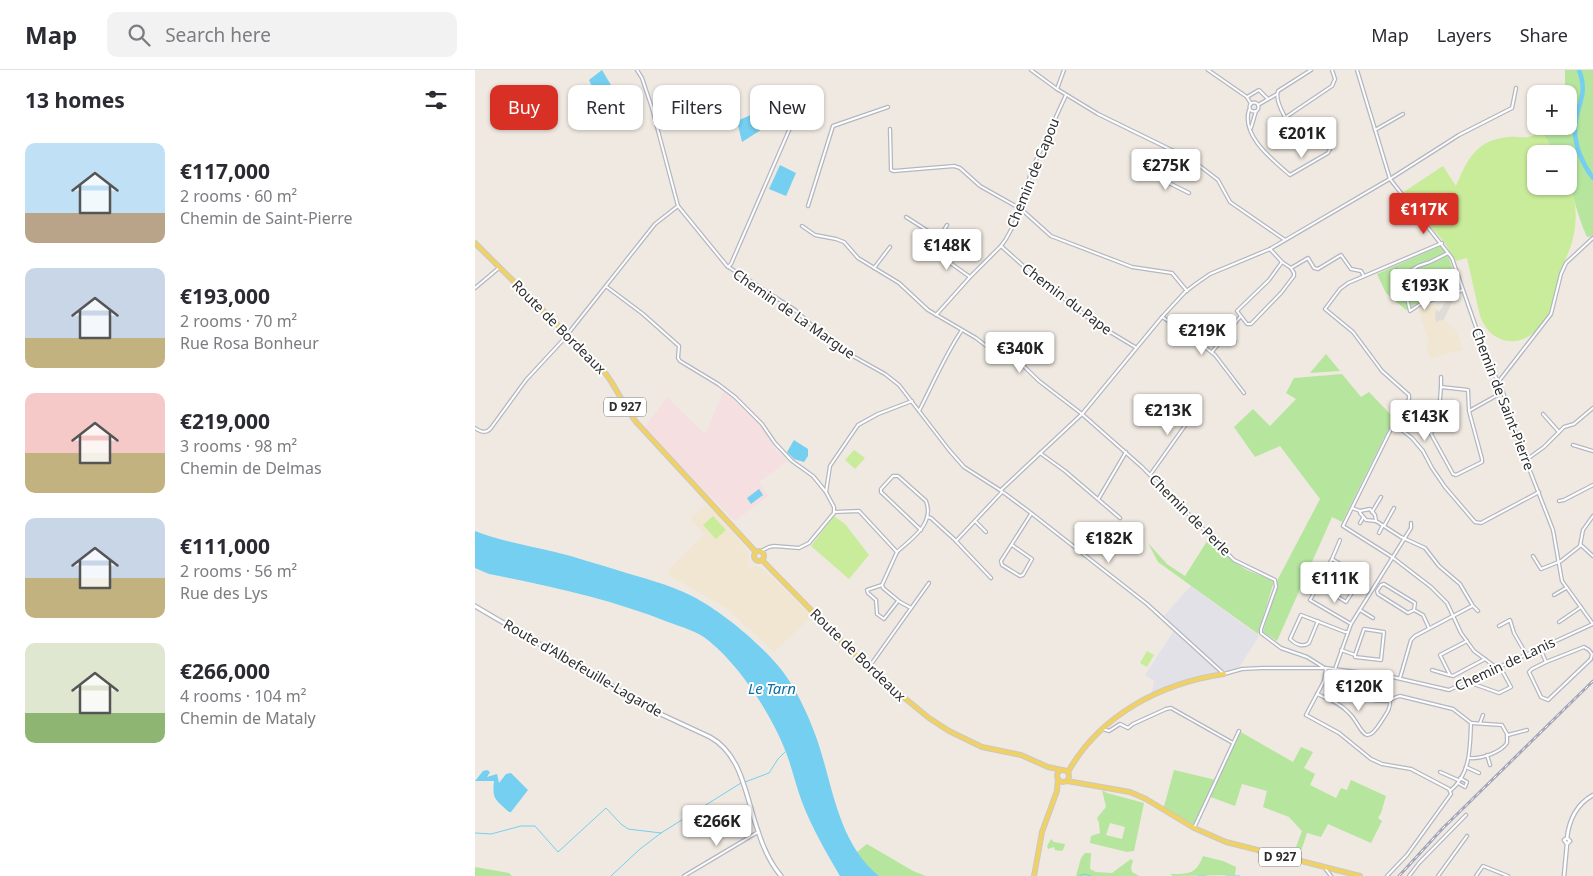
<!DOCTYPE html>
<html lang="en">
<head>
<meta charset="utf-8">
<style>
	:root { --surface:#fff; --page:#f2f2f3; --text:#2b2b33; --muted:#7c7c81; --line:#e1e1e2; --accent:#d93025 }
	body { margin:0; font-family:"Noto Sans",sans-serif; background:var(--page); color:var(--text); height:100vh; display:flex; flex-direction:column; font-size:19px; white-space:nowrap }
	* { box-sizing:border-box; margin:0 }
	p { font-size:16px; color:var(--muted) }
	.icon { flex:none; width:28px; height:28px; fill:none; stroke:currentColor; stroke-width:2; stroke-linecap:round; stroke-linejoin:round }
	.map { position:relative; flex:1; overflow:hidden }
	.details { display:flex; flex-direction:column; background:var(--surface); width:475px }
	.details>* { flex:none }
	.top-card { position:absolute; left:15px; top:15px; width:475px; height:45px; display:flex; gap:10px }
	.fabs { position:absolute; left:1052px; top:15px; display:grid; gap:10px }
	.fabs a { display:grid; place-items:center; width:50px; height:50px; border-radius:10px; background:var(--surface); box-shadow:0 1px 4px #0004; font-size:25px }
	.price { position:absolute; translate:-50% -42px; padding:0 11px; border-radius:5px; background:#fff; color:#222; font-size:16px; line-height:32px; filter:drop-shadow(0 1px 2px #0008) }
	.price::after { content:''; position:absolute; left:50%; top:30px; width:15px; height:11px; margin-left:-8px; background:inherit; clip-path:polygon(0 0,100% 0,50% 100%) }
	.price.current { background:var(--accent); color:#fff }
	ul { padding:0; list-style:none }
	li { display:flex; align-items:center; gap:15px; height:125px; padding:0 25px }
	li span { display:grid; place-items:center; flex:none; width:140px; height:100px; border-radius:10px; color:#555 }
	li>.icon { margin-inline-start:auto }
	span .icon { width:60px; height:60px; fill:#fffc; stroke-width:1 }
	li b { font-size:21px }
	h2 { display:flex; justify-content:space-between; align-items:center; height:60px; padding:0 25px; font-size:21px }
	.tag { padding:0 18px; border-radius:10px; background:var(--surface); box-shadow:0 1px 4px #0004; font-size:18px; line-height:45px }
	.tag.current { background:var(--accent); color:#fff }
	header { display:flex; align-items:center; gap:30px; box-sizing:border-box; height:70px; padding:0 25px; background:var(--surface); border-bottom:1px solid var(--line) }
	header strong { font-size:24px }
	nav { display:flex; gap:28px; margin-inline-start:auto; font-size:18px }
	.search { width:350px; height:45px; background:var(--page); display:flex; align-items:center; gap:12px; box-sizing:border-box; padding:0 18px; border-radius:10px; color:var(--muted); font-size:19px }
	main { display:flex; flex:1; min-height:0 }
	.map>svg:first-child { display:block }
	.industrial { fill:#e3e1e8 }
	.education { fill:#f0e6d1 }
	.medical { fill:#f5dfe0 }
	.green { fill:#b6e59e; fill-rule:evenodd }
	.pitch { fill:#c9ec9a }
	.plaza { fill:#dfdcd8 }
	.water { fill:#75cff0 }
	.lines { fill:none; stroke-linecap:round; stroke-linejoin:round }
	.stream { stroke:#75cff0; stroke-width:1 }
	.river { stroke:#75cff0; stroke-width:4.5 }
	.minor-casing { stroke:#b4b7c1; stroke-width:4.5 }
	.tertiary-casing { stroke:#b4b7c1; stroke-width:5 }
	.secondary-casing { stroke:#b4b7c1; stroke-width:5.5 }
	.primary-casing { stroke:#c9c9c9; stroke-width:6 }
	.minor { stroke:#fff; stroke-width:2 }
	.tertiary { stroke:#fff; stroke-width:2.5 }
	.secondary { stroke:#fff; stroke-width:3 }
	.primary { stroke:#f2d163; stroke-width:4 }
	.rail-casing { stroke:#a3a6b8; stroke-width:3 }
	.rail { stroke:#fff; stroke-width:1; stroke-dasharray:4; stroke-linecap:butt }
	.labels { text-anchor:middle; stroke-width:4; stroke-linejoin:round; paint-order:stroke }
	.shield { fill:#fff; stroke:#6d6d6d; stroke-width:1 }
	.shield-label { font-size:12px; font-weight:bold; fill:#2e2e2e }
	.street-label { font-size:14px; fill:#2e2e2e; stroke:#fff }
	.water-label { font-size:15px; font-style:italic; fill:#0d6fa3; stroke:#fff }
</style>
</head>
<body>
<header>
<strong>Map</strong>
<div class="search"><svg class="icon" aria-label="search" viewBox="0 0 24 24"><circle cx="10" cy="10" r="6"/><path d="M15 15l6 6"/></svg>Search here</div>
<nav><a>Map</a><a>Layers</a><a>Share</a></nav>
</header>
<main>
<section class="details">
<h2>13 homes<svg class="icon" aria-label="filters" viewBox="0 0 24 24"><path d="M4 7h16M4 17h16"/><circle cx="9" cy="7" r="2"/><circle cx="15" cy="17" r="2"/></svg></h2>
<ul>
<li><span style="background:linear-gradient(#bfe0f5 70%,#b9a48a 0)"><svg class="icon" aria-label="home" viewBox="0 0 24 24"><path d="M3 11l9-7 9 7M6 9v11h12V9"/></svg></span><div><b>€117,000</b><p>2 rooms · 60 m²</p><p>Chemin de Saint-Pierre</p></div></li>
<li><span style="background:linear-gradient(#c9d6e8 70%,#c2b280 0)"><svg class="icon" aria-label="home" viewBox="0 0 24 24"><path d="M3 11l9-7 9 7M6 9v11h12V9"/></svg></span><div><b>€193,000</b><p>2 rooms · 70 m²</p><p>Rue Rosa Bonheur</p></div></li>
<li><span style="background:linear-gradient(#f6c9c9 60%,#c2b280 0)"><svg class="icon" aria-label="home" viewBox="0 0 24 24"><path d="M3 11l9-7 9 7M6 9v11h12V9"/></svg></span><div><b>€219,000</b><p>3 rooms · 98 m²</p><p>Chemin de Delmas</p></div></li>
<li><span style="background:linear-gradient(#c9d6e8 60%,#c2b280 0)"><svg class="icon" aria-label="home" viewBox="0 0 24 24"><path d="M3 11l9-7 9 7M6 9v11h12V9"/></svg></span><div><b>€111,000</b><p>2 rooms · 56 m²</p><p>Rue des Lys</p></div></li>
<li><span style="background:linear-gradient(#dfe7d0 70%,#8fb573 0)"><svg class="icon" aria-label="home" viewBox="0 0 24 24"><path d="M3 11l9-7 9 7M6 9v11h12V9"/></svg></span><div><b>€266,000</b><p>4 rooms · 104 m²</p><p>Chemin de Mataly</p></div></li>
</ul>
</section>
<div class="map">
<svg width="1118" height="806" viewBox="0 0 1118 806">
	<rect width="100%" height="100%" fill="#efe9e1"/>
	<polygon class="industrial" points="716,516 784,566 764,597 755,600 721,606 696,614 677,622 679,611 670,605 698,562 686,549"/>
	<g class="education">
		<polygon points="958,233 966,250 971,252 978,259 980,258 988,280 970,284 957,289 952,281 953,268 943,239"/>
		<polygon points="234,433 274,483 273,496 275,498 282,496 287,498 335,544 336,547 299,582 251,538 194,505 193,501 229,464 215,449"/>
	</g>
	<polygon class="medical" points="249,321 289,359 301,381 313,391 284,412 293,426 260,451 212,403 170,357 192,327 230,364"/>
	<g class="green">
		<path d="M1090,0H1118V166L1112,167C1104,149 1099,130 1094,111C1092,103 1094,92 1094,84H1080L1067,61L1083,56H1094V24H1090Z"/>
		<polygon points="965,176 973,185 984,218 983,220 947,231 931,240 911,223 902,204"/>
		<polygon points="851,284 865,301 835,303"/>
		<polygon points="867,304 886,327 894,322 919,348 867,452 857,447 802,571 788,562 803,509 845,429 805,376 780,387 759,357 778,339 795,356 821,329 811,323 819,308"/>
		<polygon points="734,468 759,492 772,500 799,511 783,564 683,492 673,473 692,494 710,506"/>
		<polygon points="764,661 818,692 826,677 838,682 829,698 840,704 835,715 861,728 866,718 872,720 876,710 911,726 906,743 903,748 907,751 896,773 853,754 846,767 832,763 824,787 818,785 827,761 814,747 788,737 792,721 767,714 760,736 733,726 719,758 688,740 699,700 741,710"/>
		<path d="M627,720L632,723L669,733L659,781L652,782L615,773L616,766L625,763L624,753L622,748L631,737ZM635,753L650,757L647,769L631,765Z"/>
		<polygon points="576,769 579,772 590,774 589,778 587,781 580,780 579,777 573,779 572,776"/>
		<polygon points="392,774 438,801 451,806 404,806 391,796 382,782"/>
		<polygon points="610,783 616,783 615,799 621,802 637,803 656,789 658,791 656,797 657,802 664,806 601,806 606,788"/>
		<path d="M728,786L748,791L761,797L760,805L698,806L695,804C713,804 721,805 728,786Z"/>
		<polygon points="0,797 34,803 37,806 0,806"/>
	</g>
	<g class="pitch">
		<path d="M1067,61L1080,84H1061V116H1094V111C1103,134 1103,158 1094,181C1091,189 1087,195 1085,202C1081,215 1080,231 1074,243C1065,260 1049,276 1028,270C1016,266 1010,258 1005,246L992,188L981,191L969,172L927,123L968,96L981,116C992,90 1001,70 1033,67C1039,66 1046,68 1053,67C1058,66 1063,63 1067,61Z"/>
		<polygon points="379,380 390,388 380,399 370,390"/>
		<polygon points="238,446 251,460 241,469 228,455"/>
		<polygon points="359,446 370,454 394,485 374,509 336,476"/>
		<polygon points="672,581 679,585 672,597 665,593"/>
	</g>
	<polygon class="plaza" points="976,224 978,231 968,251 965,250 962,252 960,249 961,239 964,242 972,229 971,226"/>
	<g class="water">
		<polygon points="127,0 136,15 121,25 114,10"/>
		<polygon points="293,34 305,48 267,72 262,51 278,44"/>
		<polygon points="305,95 321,103 311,126 294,119"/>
		<polygon points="319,370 333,379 333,386 329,392 319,389 312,382"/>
		<polygon points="284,419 288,425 276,434 272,428"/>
		<path d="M0,461C26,471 53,476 80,482C101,487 121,494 142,500C167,508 193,514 217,526C248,542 294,580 313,609C324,626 333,645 340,664C358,712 361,771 404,806H365C351,782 337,758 327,732C320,713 316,693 308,675C294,641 263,594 234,571C223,561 206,557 193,552C135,529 75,516 14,504L0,498Z"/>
		<path d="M12,700L15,702L12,707L22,704L24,713L31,704L36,703L53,720L36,742H34C20,729 17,729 19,711H0L8,701Z"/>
	</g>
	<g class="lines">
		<g class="stream">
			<polyline points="270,712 294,703 303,689 310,682"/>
			<polyline points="0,763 16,764 46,756 60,756 83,782 131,738 146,754 153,759 186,763"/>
			<polyline points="136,806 165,779 186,763 266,713"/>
			<polyline points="604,806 609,804 616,806"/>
			<polyline points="723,806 731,806"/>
			<polyline points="751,806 765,806"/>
		</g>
		<path class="river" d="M1104,0C1114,26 1101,35 1100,57C1099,75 1108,95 1118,108"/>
		<g class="minor-casing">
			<g id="minor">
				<polyline points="162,0 167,8 177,38 203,136 252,196 320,240 358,275 410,304 424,315 474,380 489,397 525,420 556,443 672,534 749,604 767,599 787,598 851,598 913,606 974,620 1118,554"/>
				<polyline points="556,0 582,19 623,44 717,90 743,110 755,132 810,170"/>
				<polyline points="733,0 772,27 776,34"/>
				<polyline points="882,0 915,109 977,188 1012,289 1028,322 1043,370 1078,460 1087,511 1118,554"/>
				<polyline points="582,19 589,0"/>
				<polyline points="772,27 784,20 793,29"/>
				<circle cx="779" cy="37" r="4.5"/>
				<polyline points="783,35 802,24"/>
				<path d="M774,40C766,66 798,90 815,105L853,83L855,79L844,65L828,74C820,63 798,34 803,21L836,0"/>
				<polyline points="811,47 857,16 860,9 857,0"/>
				<polyline points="776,58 781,41"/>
				<polyline points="415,59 416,100 419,101 479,96 485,98 505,116 546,139 576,166 657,197 697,203 712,221"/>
				<polyline points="900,60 928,44"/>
				<polyline points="676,104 714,123"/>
				<polyline points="333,136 358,56 413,37"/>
				<polyline points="431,147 464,168"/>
				<polyline points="472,155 457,180 495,207"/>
				<polyline points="327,156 340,165 361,169 369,172 383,188 424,213 453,240 501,268 514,278 533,281 564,311 607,344 667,397 759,490 800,510 801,517 786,559 786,563 806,578 832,587 848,597"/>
				<polyline points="967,173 873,213 865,219 850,239 878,262 907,301 934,325 934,329 922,347 868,456 917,487 956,517 972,533 986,563 999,581 1022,598"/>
				<polyline points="526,176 554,201 620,253 660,277"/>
				<polyline points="795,179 807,192 816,198 819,203 819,206 806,223 776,254 772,254 762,241 794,210 807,192"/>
				<polyline points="253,197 256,194 322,42"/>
				<polyline points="399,198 415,177"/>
				<polyline points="816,198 833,188 839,198 843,199 866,185 876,199 886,201 889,206"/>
				<polyline points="921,200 930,220 935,241 947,233 988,220"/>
				<polyline points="924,208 943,196 955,192 973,183"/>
				<polyline points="132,217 168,244 204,276 203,288 205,291 243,314 260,327 287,354 300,373 317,391 338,406 351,422"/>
				<polyline points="0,218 25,197"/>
				<polyline points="461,245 495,207 526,176 531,169 543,147 557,99 591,25"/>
				<polyline points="687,247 705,258 740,285 769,323"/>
				<polyline points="751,264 760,271"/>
				<polyline points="744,273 735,267 743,256 752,262"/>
				<polyline points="737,282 765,247"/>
				<polyline points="1024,311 1076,244 1086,204 1091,193 1118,168"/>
				<polyline points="966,317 966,307"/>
				<path d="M444,341C458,314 470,285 487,260"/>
				<polyline points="994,341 1007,389 1007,392 981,405 978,404 956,364 964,342 966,317 993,320 994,341 1028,322"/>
				<polyline points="1068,344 1084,362"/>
				<polyline points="919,354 937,368 948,381 957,398 970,417 1000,452 1006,453 1064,422"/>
				<path d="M0,358C6,362 11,364 16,358L51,310L88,270L180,154L203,136"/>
				<polyline points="1098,375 1118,381"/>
				<polyline points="565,383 590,401 645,448"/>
				<polyline points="1051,390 1069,377 1089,357 1099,354 1118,338"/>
				<polyline points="675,405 724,336"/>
				<polyline points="526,420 607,344 687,247 710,222 722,213 735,204 795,179 918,107 984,65 1037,38 1041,18"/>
				<polyline points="624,428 651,382"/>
				<polyline points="1084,431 1089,430 1118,415"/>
				<polyline points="877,438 885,441 895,439 900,445 901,451 926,467 950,478 964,496 985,514 998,536 1003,541"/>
				<polyline points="885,441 885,443 891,450 901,451"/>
				<polyline points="359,442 384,441 422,482 407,515 408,518 425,532 436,538"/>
				<polyline points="897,442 906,427"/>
				<polyline points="452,447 456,448 479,469 516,508"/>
				<polyline points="500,451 511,462"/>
				<polyline points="885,453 888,448"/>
				<polyline points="909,456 919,438"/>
				<polyline points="904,463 908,455"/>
				<polyline points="481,471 527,422"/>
				<polyline points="537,475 557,489 548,505 545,506 527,495 526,491 556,444"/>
				<polyline points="1106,475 1118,486"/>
				<polyline points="286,481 294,477 299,476 324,478 334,473 359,443 359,437 351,422 355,396 383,355 403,344 437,331"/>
				<path d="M422,482C436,469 460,454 451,431L423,406H418L406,419V422L446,460"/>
				<polyline points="1058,486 1066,499 1086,491 1105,476 1108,460 1118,446"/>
				<polygon points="857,489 887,507 871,532 842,514"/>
				<polyline points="857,489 865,470"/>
				<polygon points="909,514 940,533 939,540 933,543 903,524 902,521 906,515"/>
				<polyline points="407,515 392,520 393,523 401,530 402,544 409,549 423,531"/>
				<polyline points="843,516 835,530 876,554"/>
				<polyline points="1079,525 1091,518"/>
				<polyline points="885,540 898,548"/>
				<polyline points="939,540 948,545 954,558"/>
				<path d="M843,551L834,573C828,578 820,574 815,569L826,545L870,562H873"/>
				<polyline points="1084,552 1106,537"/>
				<polyline points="1024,556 1035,550 1039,563 1051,584"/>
				<polyline points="992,571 965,585 975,605 978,606 1010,589"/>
				<polyline points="1065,578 1071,592 1057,599 1054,602 1066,627 1073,630 1116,589 1117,584 1114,580 1109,577 1071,592"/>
				<polyline points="866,580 880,585 880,587 906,590 909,562 889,559 880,585"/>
				<polyline points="397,593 454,513"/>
				<polyline points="851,598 849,611 831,645 864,663 896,689 907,694 936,699 974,719 976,724 932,785 912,806"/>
				<polyline points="860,599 876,554 936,458 936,453"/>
				<polyline points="957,600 974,605"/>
				<polyline points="925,608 936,570 940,566 997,536"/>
				<polyline points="993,612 1024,623 1036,617 1025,597"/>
				<path d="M842,624C853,629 865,633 873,642C887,654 888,681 906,652C911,644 916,639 915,630"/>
				<path d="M860,632L865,626L869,625C883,627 897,631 910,631C916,631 919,627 925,626L978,639L996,653C995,677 996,704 975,721"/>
				<polyline points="1005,653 1008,645"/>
				<polyline points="628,659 634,661 645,654 653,658 658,654 691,639 696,638 758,673"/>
				<polyline points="1033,665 1052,660"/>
				<polyline points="1012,685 1015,695"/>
				<path d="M994,688C1006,689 1025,683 1032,673V664L1027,655L996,653"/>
				<polyline points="991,697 1004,703"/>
				<polyline points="965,702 983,710"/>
				<polyline points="983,713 990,717 992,712 985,708"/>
				<polyline points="719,758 764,661"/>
				<polyline points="849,797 856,806"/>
				<polyline points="209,806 283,762"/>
				<polyline points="934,806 944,793 991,745"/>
				<polyline points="963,806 992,766"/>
				<polyline points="1001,806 1008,796 1033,806"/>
			</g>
		</g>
		<g class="tertiary-casing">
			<g id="tertiary">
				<path d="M1092,768C1094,750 1102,734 1118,725"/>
				<polyline points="1089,806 1092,774 1095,771 1092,768 1089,770 1092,774"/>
			</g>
		</g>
		<g class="secondary-casing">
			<path id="secondary" d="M0,536L95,592L126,608L164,634L235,667C268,685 271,729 283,761C288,777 295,793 306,806"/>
		</g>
		<g class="primary-casing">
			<g id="primary">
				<path d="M0,173L127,299C141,315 148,336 162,353L281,482"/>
				<circle cx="284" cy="486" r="5"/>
				<polyline points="287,490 393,598 454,648 474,661 507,677 546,685 573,697 587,700"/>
				<circle cx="588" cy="706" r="6"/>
				<path d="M593,702C625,645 686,613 749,604"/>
				<polyline points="592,711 655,722 671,729 719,758 751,772 885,806"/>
				<polyline points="559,806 567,762 582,721 583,709"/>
			</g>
		</g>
		<use href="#minor" class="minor"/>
		<use href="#tertiary" class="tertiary"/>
		<use href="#secondary" class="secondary"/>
		<use href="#primary" class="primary"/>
		<g class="rail-casing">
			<polyline id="rail" points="924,806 968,758 1118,611"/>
		</g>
		<use href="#rail" class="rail"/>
	</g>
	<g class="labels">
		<g class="shield">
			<rect x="129" y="327.5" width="42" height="19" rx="4"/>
			<rect x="784" y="777.5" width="42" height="19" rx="4"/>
		</g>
		<g class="shield-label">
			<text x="150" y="341">D 927</text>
			<text x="805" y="791">D 927</text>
		</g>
		<g class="street-label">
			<text transform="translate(558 103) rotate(-68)" y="5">Chemin de Capou</text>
			<text transform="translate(592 229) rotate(37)" y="5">Chemin du Pape</text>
			<text transform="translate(319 244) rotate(35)" y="5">Chemin de La Margue</text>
			<text transform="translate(84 257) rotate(45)" y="5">Route de Bordeaux</text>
			<text transform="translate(1028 329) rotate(69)" y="5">Chemin de Saint-Pierre</text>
			<text transform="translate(715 445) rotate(45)" y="5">Chemin de Perle</text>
			<text transform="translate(383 585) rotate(44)" y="5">Route de Bordeaux</text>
			<text transform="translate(1030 594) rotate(-25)" y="5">Chemin de Lanis</text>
			<text transform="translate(108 598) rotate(30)" y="5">Route d'Albefeuille-Lagarde</text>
		</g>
		<g class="water-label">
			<text x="297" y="624">Le Tarn</text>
		</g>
	</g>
</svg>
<div class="fabs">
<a>+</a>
<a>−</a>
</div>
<b class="price" style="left:827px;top:89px">€201K</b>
<b class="price" style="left:691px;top:121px">€275K</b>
<b class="price current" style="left:949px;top:165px">€117K</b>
<b class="price" style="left:472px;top:201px">€148K</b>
<b class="price" style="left:950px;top:241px">€193K</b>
<b class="price" style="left:727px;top:286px">€219K</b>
<b class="price" style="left:545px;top:304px">€340K</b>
<b class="price" style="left:693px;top:366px">€213K</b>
<b class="price" style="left:950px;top:372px">€143K</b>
<b class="price" style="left:634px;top:494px">€182K</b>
<b class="price" style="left:860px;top:534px">€111K</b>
<b class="price" style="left:884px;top:642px">€120K</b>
<b class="price" style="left:242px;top:777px">€266K</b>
<div class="top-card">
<a class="tag current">Buy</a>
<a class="tag">Rent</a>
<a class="tag">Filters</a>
<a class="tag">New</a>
</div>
</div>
</main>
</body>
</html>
